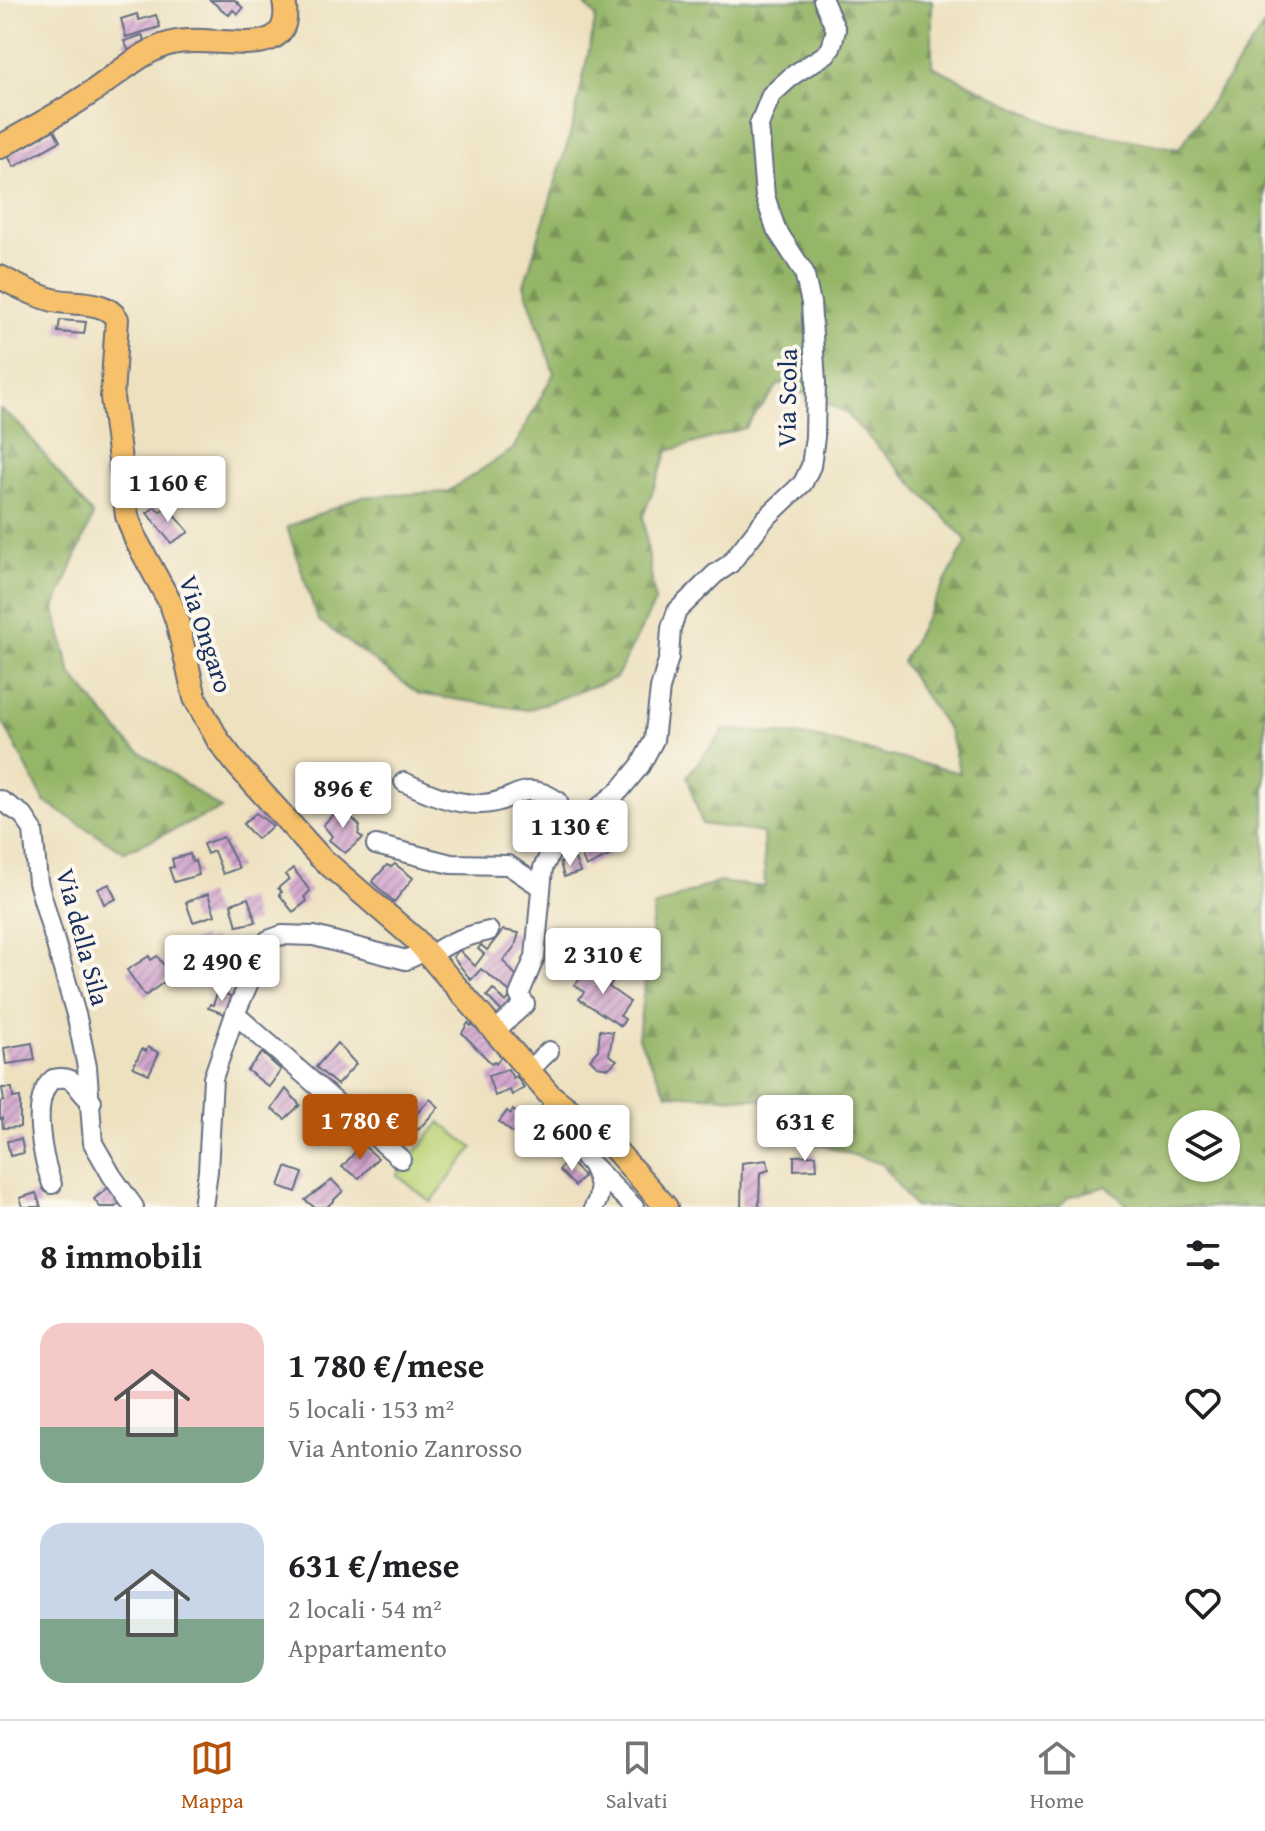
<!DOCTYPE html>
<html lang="it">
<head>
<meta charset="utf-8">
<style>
	:root { --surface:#fff; --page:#f6f6f6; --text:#202124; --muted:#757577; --line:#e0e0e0; --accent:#b45309 }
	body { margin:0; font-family:"Gentium Book Plus",serif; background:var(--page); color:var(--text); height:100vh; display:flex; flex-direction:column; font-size:30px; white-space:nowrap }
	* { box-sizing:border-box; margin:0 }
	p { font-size:26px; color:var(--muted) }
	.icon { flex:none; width:44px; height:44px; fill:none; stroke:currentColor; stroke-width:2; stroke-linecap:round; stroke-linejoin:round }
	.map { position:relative; height:1207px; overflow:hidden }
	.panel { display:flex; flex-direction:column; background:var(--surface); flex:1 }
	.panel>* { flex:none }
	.tools { position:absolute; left:1168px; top:1110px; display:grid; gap:16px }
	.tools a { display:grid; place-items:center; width:72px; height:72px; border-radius:50%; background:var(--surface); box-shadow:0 2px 6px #0004; font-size:40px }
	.price { position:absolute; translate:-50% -68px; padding:0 18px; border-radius:8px; background:#fff; color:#222; font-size:26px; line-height:52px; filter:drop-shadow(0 2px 4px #0008) }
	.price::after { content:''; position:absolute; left:50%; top:48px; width:24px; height:18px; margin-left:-12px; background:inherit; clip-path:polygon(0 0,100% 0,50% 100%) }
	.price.on { background:var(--accent); color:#fff }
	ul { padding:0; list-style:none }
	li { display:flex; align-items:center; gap:24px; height:200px; padding:0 40px }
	li span { display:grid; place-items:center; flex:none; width:224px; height:160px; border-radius:24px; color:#555 }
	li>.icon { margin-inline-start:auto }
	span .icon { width:96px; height:96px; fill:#fffc; stroke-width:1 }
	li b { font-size:34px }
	h2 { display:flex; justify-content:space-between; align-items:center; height:96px; padding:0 40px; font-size:34px }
	.tabs { display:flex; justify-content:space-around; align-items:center; height:112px; border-top:2px solid var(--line); background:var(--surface); font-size:22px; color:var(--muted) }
	.tabs a { display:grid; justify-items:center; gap:4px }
	.tabs .on { color:var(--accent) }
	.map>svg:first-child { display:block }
	.forest { fill:url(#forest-firs); stroke:#587263; stroke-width:2; fill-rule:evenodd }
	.green { fill:#bcd478; stroke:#6c826b; stroke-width:2 }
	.building { fill:url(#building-hatch) }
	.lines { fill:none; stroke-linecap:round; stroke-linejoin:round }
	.minor-casing { stroke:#646d80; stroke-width:22 }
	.major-casing { stroke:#646d80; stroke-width:26 }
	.minor { stroke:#fff; stroke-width:18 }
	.major { stroke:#f7c06b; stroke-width:22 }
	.labels { text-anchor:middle; stroke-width:8; stroke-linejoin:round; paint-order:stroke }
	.street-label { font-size:26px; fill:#1b2f5e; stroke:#fbf7ec }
</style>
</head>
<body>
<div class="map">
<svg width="1265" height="1207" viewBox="0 0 1265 1207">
	<defs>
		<pattern id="forest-firs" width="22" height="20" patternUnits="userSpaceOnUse" patternTransform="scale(2)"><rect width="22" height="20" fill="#95b668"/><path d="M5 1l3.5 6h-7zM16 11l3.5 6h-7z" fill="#799459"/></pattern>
		<pattern id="building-hatch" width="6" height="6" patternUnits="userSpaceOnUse" patternTransform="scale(2)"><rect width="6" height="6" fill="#d2a6cd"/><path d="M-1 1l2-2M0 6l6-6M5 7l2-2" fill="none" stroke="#a8a"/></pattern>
	</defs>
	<rect width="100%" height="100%" fill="#fbf7ec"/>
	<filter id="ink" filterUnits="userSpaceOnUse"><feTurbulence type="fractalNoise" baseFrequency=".0125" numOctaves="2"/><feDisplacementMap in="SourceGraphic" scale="16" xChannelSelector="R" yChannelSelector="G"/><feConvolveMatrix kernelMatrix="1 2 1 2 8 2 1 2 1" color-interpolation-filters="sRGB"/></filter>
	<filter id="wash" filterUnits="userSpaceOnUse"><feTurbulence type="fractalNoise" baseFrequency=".006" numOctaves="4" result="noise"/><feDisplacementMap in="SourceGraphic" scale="32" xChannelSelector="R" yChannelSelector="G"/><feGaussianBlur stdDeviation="1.8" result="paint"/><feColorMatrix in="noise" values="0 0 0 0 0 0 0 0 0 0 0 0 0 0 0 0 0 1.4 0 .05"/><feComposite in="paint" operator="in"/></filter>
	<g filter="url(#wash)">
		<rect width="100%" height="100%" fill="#ede1c0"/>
		<g class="forest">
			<path d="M581,0H932V66L1055,126L1179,149L1265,24V1207H1129L1107,1186L1068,1197L1059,1207H914L882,1164L799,1138L761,1099L667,1094L638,1037L654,907L716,882L765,887L763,833L702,824L687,776L725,729L814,737L960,773L949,731L902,662L967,541L844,411L780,383L745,428L668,451L643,516L655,602L616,678L528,710L419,694L318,620L287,527L360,497L447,492L513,449L554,373L524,285L573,125L596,17ZM1182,1124H1226V1168H1182Z"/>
			<polygon points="0,409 21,426 93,516 54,609 71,674 129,744 221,809 124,852 45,802 0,717"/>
		</g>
		<polygon class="green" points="440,1122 473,1148 431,1202 397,1175"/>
		<g id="blocks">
			<g class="building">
				<polygon points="210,0 235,0 243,8 238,14 233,10 229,15"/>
				<polygon points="137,14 139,20 156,15 160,27 126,37 121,19"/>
				<polygon points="142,35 147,44 130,53 124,41"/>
				<polygon points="54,130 60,141 14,167 8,156"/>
				<polygon points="60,320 86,322 84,334 58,332"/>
				<polygon points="167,506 189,532 171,543 147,513 155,507 160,512"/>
				<polygon points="341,807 360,826 358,834 363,838 345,853 329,840 332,836 323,825"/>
				<polygon points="256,813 273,826 257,839 243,824"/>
				<polygon points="586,835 589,841 596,838 602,852 605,851 609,856 586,867 576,841"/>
				<polygon points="223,837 239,868 223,874 214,851 207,854 203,844"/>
				<polygon points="190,854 192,862 195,861 199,875 174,882 169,868 174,867 172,859"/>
				<polygon points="575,859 580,872 564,877 560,863"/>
				<polygon points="395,864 413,878 394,902 372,882 387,865 391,867"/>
				<polygon points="293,868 310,891 304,897 307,901 293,912 279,894 282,892 278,888 289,879 285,875"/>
				<polygon points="109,884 116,899 104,904 98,889"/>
				<polygon points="208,894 215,915 193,922 186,902"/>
				<polygon points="248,898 256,922 237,926 231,904"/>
				<polygon points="503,930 519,933 515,946 503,961 521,981 513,994 481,969 471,980 453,957 459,950 475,966 484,954 478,949 481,945 487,950"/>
				<polygon points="203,937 204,941 214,939 219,960 198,962 193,940"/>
				<polygon points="149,956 151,960 157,956 172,976 145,996 127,970"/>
				<polygon points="600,970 614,979 609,987 630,1002 620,1016 625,1019 621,1026 579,999 584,992 575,985 586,971 594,978"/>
				<polygon points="493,989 506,1002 512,994 519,999 503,1013 487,996"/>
				<polygon points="218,991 233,997 227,1015 208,1008 210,1004 213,1005"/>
				<polygon points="468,1023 471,1026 474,1023 503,1053 496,1064 494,1062 492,1064 462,1033"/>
				<polygon points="600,1030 613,1032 609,1055 617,1060 609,1068 597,1066 590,1059 598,1050"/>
				<polygon points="32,1043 35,1060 6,1064 4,1048"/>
				<polygon points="337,1043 356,1064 337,1085 316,1067"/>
				<polygon points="148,1047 159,1053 149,1074 133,1067 142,1049 146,1051"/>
				<polygon points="262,1053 281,1070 269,1087 247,1070"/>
				<polygon points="508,1069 513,1078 516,1076 524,1088 512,1095 510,1090 495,1096 488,1076"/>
				<polygon points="2,1088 12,1088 13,1098 20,1097 20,1127 3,1128 2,1118 0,1119 0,1102 4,1101"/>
				<polygon points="286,1089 300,1105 285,1119 272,1109"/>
				<polygon points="430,1099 439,1107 418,1130 409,1122"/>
				<polygon points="513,1110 525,1119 514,1134 499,1122 507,1111 511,1114"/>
				<polygon points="21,1139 24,1153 10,1156 7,1141"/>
				<polygon points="362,1144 378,1158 359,1178 342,1167"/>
				<polygon points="816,1155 817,1169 794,1170 794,1156"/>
				<polygon points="568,1160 584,1176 575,1186 559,1170"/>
				<polygon points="767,1160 769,1170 760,1173 759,1207 741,1207 742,1163"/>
				<polygon points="286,1167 303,1173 296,1192 279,1186"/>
				<polygon points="332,1180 343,1191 327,1207 314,1207 305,1200"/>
				<polygon points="109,1187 121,1202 115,1207 100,1207 94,1199"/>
				<polygon points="36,1193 41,1207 23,1207 20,1198"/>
			</g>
		</g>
	</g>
	<g filter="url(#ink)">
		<use href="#blocks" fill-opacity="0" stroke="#646d80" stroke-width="2"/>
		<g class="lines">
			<g class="minor-casing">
				<g id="minor">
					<path d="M404,782C428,793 454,805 482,804C516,803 520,777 558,801L561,835"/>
					<polyline points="0,800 23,815 33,830 38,882 77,1018 87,1067 93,1143 112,1176 134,1207"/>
					<polyline points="376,845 451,864 508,865 541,887"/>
					<path d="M429,957C447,942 466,936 489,931"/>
					<polyline points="235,1014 401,1159"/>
					<polyline points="496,1030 525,1004 519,995 535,957 543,868 554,846 561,835 580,823 620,790 640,766 654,740 660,689 669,657 671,628 677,611 715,574 730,564 765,519 803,483 811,466 815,437 816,383 811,303 804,272 776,229 765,196 759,125 771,95 793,75 826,54 831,48 836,30 823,0"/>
					<polyline points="530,1069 549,1051"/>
					<polyline points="550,1095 558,1126 579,1152 634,1207"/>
					<path d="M592,1166C599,1181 603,1193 594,1207"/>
					<path d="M52,1184C43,1159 29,1098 53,1079C79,1073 75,1092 92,1101"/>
					<polyline points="203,1207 208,1171 213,1078 235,1014 268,940 282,935 314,936 406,960 425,951"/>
				</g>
			</g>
			<g class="major-casing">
				<g id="major">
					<path d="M0,147C30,129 61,113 89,94C115,77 142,50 172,43C214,32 297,68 284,0"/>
					<path d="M0,277C17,286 34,295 53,300C73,305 105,299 117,319L112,397L127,516L136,540L171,604L177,621L195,698L218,740L238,766L320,857L415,939L550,1095L604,1137L666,1207"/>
				</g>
			</g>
			<use href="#minor" class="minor"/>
			<use href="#major" class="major"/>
		</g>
	</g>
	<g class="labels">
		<g class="street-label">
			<text transform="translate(787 398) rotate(-89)" y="9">Via Scola</text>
			<text transform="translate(206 634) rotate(72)" y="9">Via Ongaro</text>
			<text transform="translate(83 937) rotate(75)" y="9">Via della Sila</text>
		</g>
	</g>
</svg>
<div class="tools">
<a><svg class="icon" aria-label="layers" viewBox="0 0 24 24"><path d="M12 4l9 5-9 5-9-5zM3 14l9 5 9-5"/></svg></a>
</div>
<b class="price" style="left:168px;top:524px">1 160 €</b>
<b class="price" style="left:343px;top:830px">896 €</b>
<b class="price" style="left:570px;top:868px">1 130 €</b>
<b class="price" style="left:603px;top:996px">2 310 €</b>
<b class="price" style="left:222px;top:1003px">2 490 €</b>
<b class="price on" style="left:360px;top:1162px">1 780 €</b>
<b class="price" style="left:805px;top:1163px">631 €</b>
<b class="price" style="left:572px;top:1173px">2 600 €</b>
</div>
<section class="panel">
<h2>8 immobili<svg class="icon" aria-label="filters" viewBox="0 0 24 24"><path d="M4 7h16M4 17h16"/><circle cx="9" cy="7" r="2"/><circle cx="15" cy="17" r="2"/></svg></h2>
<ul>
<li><span style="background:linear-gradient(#f6c9c9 65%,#7fa58c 0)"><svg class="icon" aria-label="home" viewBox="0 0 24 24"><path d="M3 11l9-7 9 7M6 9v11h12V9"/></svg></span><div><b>1 780 €/mese</b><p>5 locali · 153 m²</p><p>Via Antonio Zanrosso</p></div><svg class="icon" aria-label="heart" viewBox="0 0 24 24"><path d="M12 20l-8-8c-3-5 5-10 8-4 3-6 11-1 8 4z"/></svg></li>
<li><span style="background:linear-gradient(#c9d6e8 60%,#7fa58c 0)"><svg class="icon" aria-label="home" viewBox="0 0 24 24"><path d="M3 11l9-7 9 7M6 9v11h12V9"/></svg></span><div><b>631 €/mese</b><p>2 locali · 54 m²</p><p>Appartamento</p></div><svg class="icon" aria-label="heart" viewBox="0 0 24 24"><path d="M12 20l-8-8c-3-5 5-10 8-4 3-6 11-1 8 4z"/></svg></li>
</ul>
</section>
<nav class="tabs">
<a class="on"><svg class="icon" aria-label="map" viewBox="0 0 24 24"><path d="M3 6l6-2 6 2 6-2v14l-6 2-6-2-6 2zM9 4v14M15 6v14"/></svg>Mappa</a>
<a><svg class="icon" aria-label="saved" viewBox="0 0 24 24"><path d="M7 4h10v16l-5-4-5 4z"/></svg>Salvati</a>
<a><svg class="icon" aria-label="home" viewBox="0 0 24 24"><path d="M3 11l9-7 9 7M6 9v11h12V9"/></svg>Home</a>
</nav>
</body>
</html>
